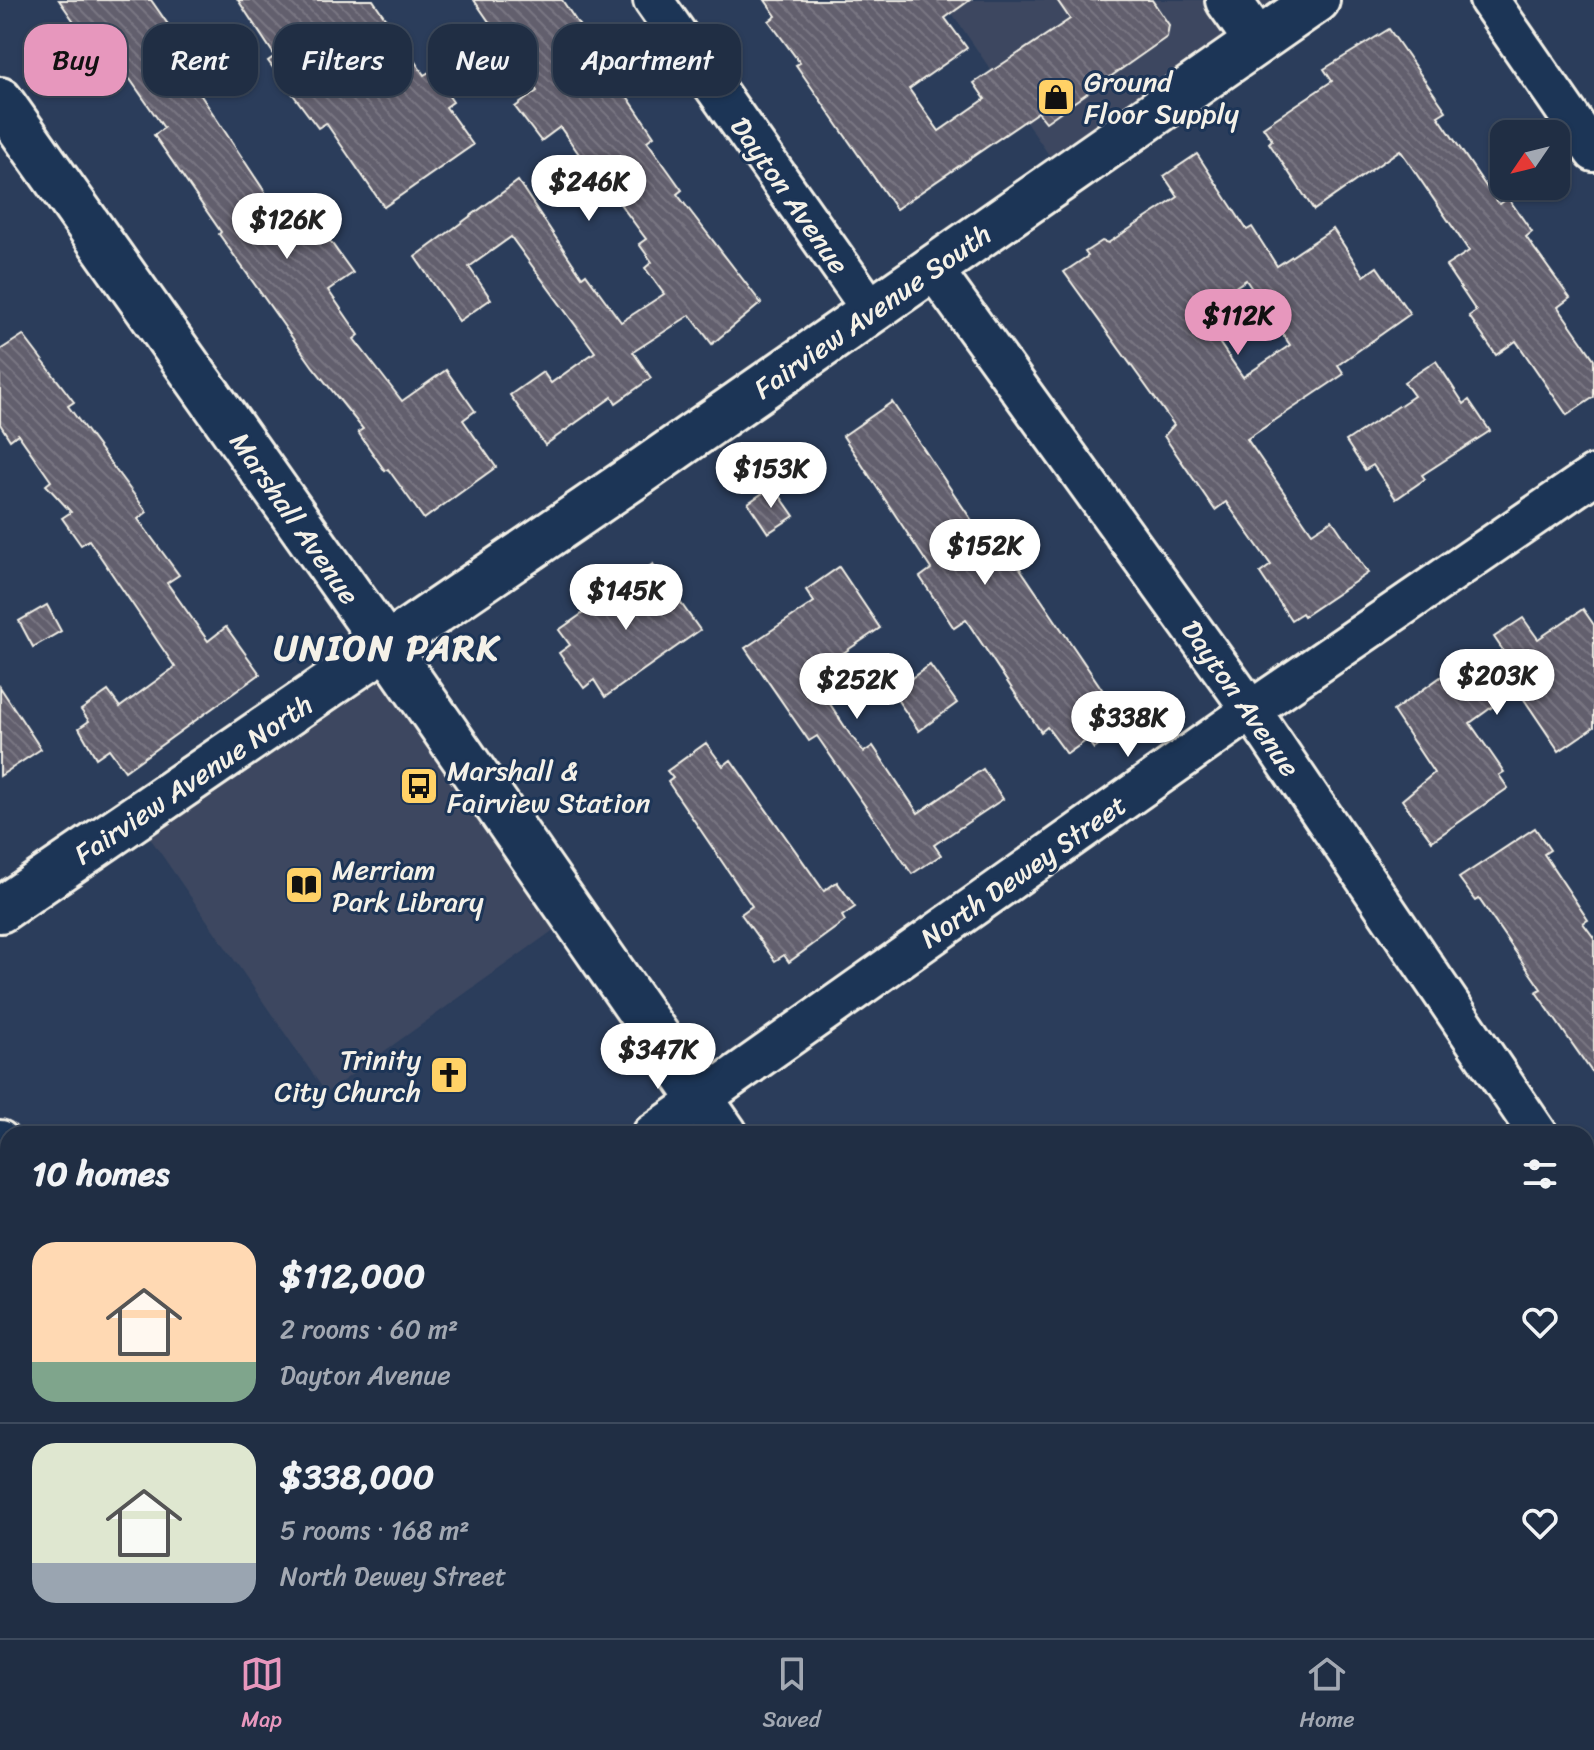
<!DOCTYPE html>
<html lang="en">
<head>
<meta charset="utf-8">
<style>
	:root { --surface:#202e44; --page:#2d3a4f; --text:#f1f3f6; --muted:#a2a8b2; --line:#3d4a5d; --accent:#e797bd }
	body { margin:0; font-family:Sriracha,sans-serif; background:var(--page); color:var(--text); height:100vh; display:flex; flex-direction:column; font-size:30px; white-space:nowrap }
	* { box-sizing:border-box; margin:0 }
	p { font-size:26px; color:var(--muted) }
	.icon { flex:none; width:44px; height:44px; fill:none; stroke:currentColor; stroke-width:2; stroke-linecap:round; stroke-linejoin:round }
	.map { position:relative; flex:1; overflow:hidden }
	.side { position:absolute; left:0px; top:1126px; width:1594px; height:512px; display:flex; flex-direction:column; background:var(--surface); border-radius:24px 24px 0 0; box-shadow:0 2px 6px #0004,0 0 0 2px var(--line) }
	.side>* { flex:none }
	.banner { position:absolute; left:24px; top:24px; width:800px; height:72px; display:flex; gap:16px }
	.needle { width:52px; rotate:235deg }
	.controls { position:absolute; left:1490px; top:120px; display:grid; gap:16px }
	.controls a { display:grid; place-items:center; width:80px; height:80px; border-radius:16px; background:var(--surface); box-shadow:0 2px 6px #0004,0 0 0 2px var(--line); font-size:40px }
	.price { position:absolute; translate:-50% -68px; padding:0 18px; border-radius:28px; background:#fff; color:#222; font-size:26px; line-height:52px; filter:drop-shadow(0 2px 4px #0008) }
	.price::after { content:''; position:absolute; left:50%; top:48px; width:24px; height:18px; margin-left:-12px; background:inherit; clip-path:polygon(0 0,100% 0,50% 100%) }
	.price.active { background:var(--accent); color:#111 }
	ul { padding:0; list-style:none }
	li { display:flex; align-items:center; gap:24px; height:200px; padding:0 32px }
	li+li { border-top:2px solid var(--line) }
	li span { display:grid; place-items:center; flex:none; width:224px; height:160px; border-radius:24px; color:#555 }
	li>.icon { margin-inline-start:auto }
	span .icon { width:96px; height:96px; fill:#fffc; stroke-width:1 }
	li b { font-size:34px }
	h2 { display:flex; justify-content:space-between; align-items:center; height:96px; padding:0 32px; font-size:34px }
	.tag { padding:0 28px; border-radius:24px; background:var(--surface); box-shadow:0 2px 6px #0004,0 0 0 2px var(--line); font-size:28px; line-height:72px }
	.tag.active { background:var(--accent); color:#111 }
	.tabs { display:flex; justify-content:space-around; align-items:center; height:112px; border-top:2px solid var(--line); background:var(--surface); font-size:22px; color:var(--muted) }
	.tabs a { display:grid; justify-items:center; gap:4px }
	.tabs .active { color:var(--accent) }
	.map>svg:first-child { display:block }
	.built { fill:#3c4760 }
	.building { fill:url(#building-back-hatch); stroke:#f4f1e8; stroke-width:2; fill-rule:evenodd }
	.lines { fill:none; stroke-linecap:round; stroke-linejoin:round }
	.street-casing { stroke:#f4f1e8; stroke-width:44 }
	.secondary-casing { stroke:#f4f1e8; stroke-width:50 }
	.primary-casing { stroke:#f4f1e8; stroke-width:50 }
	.street { stroke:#1d3557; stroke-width:38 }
	.secondary { stroke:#1d3557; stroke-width:44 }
	.primary { stroke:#1d3557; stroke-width:44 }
	.labels { text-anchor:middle; stroke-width:6; stroke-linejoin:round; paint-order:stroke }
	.poi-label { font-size:28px; fill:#f4f1e8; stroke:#1d3557; text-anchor:start }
	.street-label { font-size:28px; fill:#f4f1e8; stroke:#1d3557 }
	.district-label { font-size:36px; font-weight:bold; letter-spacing:2px; fill:#f4f1e8; stroke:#1d3557 }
</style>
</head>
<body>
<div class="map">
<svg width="1594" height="1638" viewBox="0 0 1594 1638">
	<defs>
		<pattern id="building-back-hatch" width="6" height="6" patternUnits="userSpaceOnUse" patternTransform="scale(2)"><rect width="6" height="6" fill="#625f6d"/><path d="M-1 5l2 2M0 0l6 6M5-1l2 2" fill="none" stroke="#797682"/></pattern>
	</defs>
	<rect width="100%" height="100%" fill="#2b3d5b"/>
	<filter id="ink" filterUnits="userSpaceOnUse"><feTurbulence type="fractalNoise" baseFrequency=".0125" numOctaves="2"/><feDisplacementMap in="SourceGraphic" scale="16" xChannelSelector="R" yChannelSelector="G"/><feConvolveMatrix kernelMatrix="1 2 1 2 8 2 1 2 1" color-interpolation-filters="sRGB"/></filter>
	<g filter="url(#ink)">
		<g class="built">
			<polygon points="943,0 1321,0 1066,180"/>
			<polygon points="393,643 583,909 326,1093 139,822"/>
		</g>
		<g class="building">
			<polygon points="59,0 151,0 179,40 183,37 203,65 188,76 269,198 277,193 312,243 325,234 353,273 328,290 359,335 354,339 402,401 446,370 475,411 463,420 496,467 424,519 388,469 385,471 358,432 363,429 313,367 219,234 221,232 154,135 164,128 116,59 105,66"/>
			<polygon points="238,0 373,0 424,75 431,71 453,102 446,107 473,145 384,207 326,123 318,128 268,61 275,56"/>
			<polygon points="474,0 562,0 654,136 647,141 682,190 677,194 761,303 712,344 690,315 633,352 651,378 616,403 612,397 545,445 510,395 543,372 551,383 595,352 511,237 469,267 491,299 459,321 415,257 518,181 582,277 586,274 621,322 664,294 645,268 652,262 639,244 646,239 598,174 595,177 560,127 541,141 515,107 537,91"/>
			<polygon points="765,0 970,0 945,18 967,48 909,89 939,131 985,99 974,83 1070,19 1057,0 1152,0 1169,25 1167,37 1046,122 1038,112 896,209 796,65 800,63 769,21 776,16"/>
			<polygon points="1389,29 1446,111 1438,116 1496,201 1500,204 1508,198 1532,232 1526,237 1570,298 1558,307 1594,359 1594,397 1567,415 1516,341 1496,355 1469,316 1476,311 1446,266 1469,251 1400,150 1314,210 1269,143 1272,140 1263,127 1332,81 1324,69"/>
			<path d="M1197,154L1247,230L1252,227L1277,266L1333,229L1364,276L1377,267L1410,314L1338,365L1344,374L1247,439L1312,533L1332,520L1368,573L1304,616L1302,613L1291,620L1260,573L1271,565L1226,502L1215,510L1164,436L1174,425L1064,272L1088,256L1085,252L1102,241L1108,243L1178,197L1164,176ZM1246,280L1290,345L1243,377L1198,312Z"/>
			<polygon points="23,335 74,402 68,406 147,512 138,519 179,575 167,583 208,641 226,627 260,674 125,771 109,749 96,758 79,728 89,721 81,710 108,691 120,707 175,667 89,540 81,545 62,518 71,512 46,485 51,481 18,434 10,440 0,424 0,350"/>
			<polygon points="1436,361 1464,404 1469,400 1490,431 1422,475 1425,479 1396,499 1373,465 1365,470 1346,441 1414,396 1404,382"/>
			<polygon points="892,402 983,537 994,530 1127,726 1094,749 1087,740 1067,754 1047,727 1041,732 966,620 954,628 920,577 931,569 843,436"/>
			<polygon points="773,486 794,516 768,533 748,503"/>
			<polygon points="653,564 700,630 605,697 594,680 584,688 559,653 570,645 559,630"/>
			<polygon points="839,567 880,628 811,675 849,733 864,752 873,746 918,813 983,769 1003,799 934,845 941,855 912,874 817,736 809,741 745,648 814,602 806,590"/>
			<polygon points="47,605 61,631 33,647 19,621"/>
			<polygon points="1583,609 1594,625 1594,727 1559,751 1517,689 1470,723 1504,772 1499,775 1508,788 1432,841 1402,800 1434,773 1393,711 1442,676 1450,688 1468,676 1519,674 1494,637 1523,618 1538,639"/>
			<polygon points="930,665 957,703 919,731 892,692"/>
			<polygon points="0,687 41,749 0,776"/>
			<polygon points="706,743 723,766 731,760 824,891 837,882 855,907 842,916 845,921 789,962 784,955 775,961 741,914 752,906 668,782 673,778 667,771"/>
			<polygon points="1535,828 1550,850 1544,854 1588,920 1583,923 1594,938 1594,1075 1536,992 1541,989 1479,899 1476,901 1459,878"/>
		</g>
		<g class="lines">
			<g class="street-casing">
				<g id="street">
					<polyline points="653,0 872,311"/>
					<polyline points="1489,0 1594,152"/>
					<polyline points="933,269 1251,710 1538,1134"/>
					<polyline points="652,1134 1270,697 1594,475"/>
					<polyline points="0,1140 8,1152"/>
					<polyline points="1586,1205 1594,1216"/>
					<polyline points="1586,1553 1594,1548"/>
					<polyline points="0,1594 8,1589"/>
					<polyline points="347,1630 352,1638"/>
					<polyline points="1465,1638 1476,1630"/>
				</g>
			</g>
			<g class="secondary-casing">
				<g id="secondary">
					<polyline points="1228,0 1257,41"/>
					<polyline points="0,910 638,474 1317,0"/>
				</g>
			</g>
			<g class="primary-casing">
				<g id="primary">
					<polyline points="0,100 387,647 725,1134"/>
					<polyline points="1076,1630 1082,1638"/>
				</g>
			</g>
			<use href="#street" class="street"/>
			<use href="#secondary" class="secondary"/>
			<use href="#primary" class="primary"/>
		</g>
	</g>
	<defs>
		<g id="shop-square" transform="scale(2)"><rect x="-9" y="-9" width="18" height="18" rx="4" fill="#ffd166" stroke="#1d3557"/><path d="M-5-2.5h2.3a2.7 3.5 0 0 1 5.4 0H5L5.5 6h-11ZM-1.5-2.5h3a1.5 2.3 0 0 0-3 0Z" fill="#111"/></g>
		<g id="bus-square" transform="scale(2)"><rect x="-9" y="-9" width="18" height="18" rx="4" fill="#ffd166" stroke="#1d3557"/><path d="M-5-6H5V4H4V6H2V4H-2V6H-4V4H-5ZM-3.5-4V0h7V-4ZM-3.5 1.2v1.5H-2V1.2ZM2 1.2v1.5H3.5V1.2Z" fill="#111"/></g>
		<g id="library-square" transform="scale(2)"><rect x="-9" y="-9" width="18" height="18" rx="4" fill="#ffd166" stroke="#1d3557"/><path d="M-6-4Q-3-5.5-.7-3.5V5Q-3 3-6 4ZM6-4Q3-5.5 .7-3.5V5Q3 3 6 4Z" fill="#111"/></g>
		<g id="church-square" transform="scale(2)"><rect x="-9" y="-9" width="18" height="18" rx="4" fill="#ffd166" stroke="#1d3557"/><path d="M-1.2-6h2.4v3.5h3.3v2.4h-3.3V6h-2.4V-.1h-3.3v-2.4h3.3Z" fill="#111"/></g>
	</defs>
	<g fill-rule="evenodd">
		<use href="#shop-square" x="1056" y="97"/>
		<use href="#bus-square" x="419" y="786"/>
		<use href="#library-square" x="304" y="885"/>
		<use href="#church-square" x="449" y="1075"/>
	</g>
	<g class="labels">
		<g class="poi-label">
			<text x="1084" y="91">Ground<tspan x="1084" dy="32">Floor Supply</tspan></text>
			<text x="447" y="780">Marshall &amp;<tspan x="447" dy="32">Fairview Station</tspan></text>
			<text x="332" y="879">Merriam<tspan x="332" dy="32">Park Library</tspan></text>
			<text x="421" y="1069" text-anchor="end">Trinity<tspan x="421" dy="32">City Church</tspan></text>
		</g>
		<g class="street-label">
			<text transform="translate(790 195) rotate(55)" y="10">Dayton Avenue</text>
			<text transform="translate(872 311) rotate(-35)" y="10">Fairview Avenue South</text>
			<text transform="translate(295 518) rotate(55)" y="10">Marshall Avenue</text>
			<text transform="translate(1241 698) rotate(55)" y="10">Dayton Avenue</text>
			<text transform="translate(193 779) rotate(-34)" y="10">Fairview Avenue North</text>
			<text transform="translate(1023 871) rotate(-35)" y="10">North Dewey Street</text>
		</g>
		<g class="district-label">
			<text x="387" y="660">UNION PARK</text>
		</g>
	</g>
</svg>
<div class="controls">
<a><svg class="needle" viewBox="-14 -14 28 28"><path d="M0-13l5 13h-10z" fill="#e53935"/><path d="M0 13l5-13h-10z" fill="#a2a8b2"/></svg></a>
</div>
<b class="price" style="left:589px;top:223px">$246K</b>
<b class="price" style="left:287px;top:261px">$126K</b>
<b class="price active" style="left:1238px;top:357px">$112K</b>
<b class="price" style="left:771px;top:510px">$153K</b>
<b class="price" style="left:985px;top:587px">$152K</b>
<b class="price" style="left:626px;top:632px">$145K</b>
<b class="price" style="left:1497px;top:717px">$203K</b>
<b class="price" style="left:857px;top:721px">$252K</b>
<b class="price" style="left:1128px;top:759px">$338K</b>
<b class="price" style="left:658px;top:1091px">$347K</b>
<div class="banner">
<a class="tag active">Buy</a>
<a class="tag">Rent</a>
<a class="tag">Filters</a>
<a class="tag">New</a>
<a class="tag">Apartment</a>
</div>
<section class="side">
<h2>10 homes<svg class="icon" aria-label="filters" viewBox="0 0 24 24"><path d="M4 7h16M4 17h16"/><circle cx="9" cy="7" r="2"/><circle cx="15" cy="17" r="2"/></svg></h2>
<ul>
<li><span style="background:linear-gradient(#ffd9b3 75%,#7fa58c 0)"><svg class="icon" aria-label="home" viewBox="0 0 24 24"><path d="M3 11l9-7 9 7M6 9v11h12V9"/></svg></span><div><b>$112,000</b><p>2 rooms · 60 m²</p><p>Dayton Avenue</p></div><svg class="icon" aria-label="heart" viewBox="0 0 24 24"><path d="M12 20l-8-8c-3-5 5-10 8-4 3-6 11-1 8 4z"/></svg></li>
<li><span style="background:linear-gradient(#dfe7d0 75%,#9aa5b1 0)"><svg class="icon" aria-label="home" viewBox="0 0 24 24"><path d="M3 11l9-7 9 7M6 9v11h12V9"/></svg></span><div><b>$338,000</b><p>5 rooms · 168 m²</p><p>North Dewey Street</p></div><svg class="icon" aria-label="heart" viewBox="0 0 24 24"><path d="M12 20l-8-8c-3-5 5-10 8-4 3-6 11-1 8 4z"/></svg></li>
</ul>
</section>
</div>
<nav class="tabs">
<a class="active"><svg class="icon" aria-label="map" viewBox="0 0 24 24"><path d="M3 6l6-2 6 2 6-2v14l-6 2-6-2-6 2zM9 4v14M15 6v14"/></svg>Map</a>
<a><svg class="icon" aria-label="saved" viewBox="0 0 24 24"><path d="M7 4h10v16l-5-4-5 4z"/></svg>Saved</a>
<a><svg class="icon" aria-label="home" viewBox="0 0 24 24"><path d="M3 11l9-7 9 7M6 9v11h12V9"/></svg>Home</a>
</nav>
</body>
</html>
